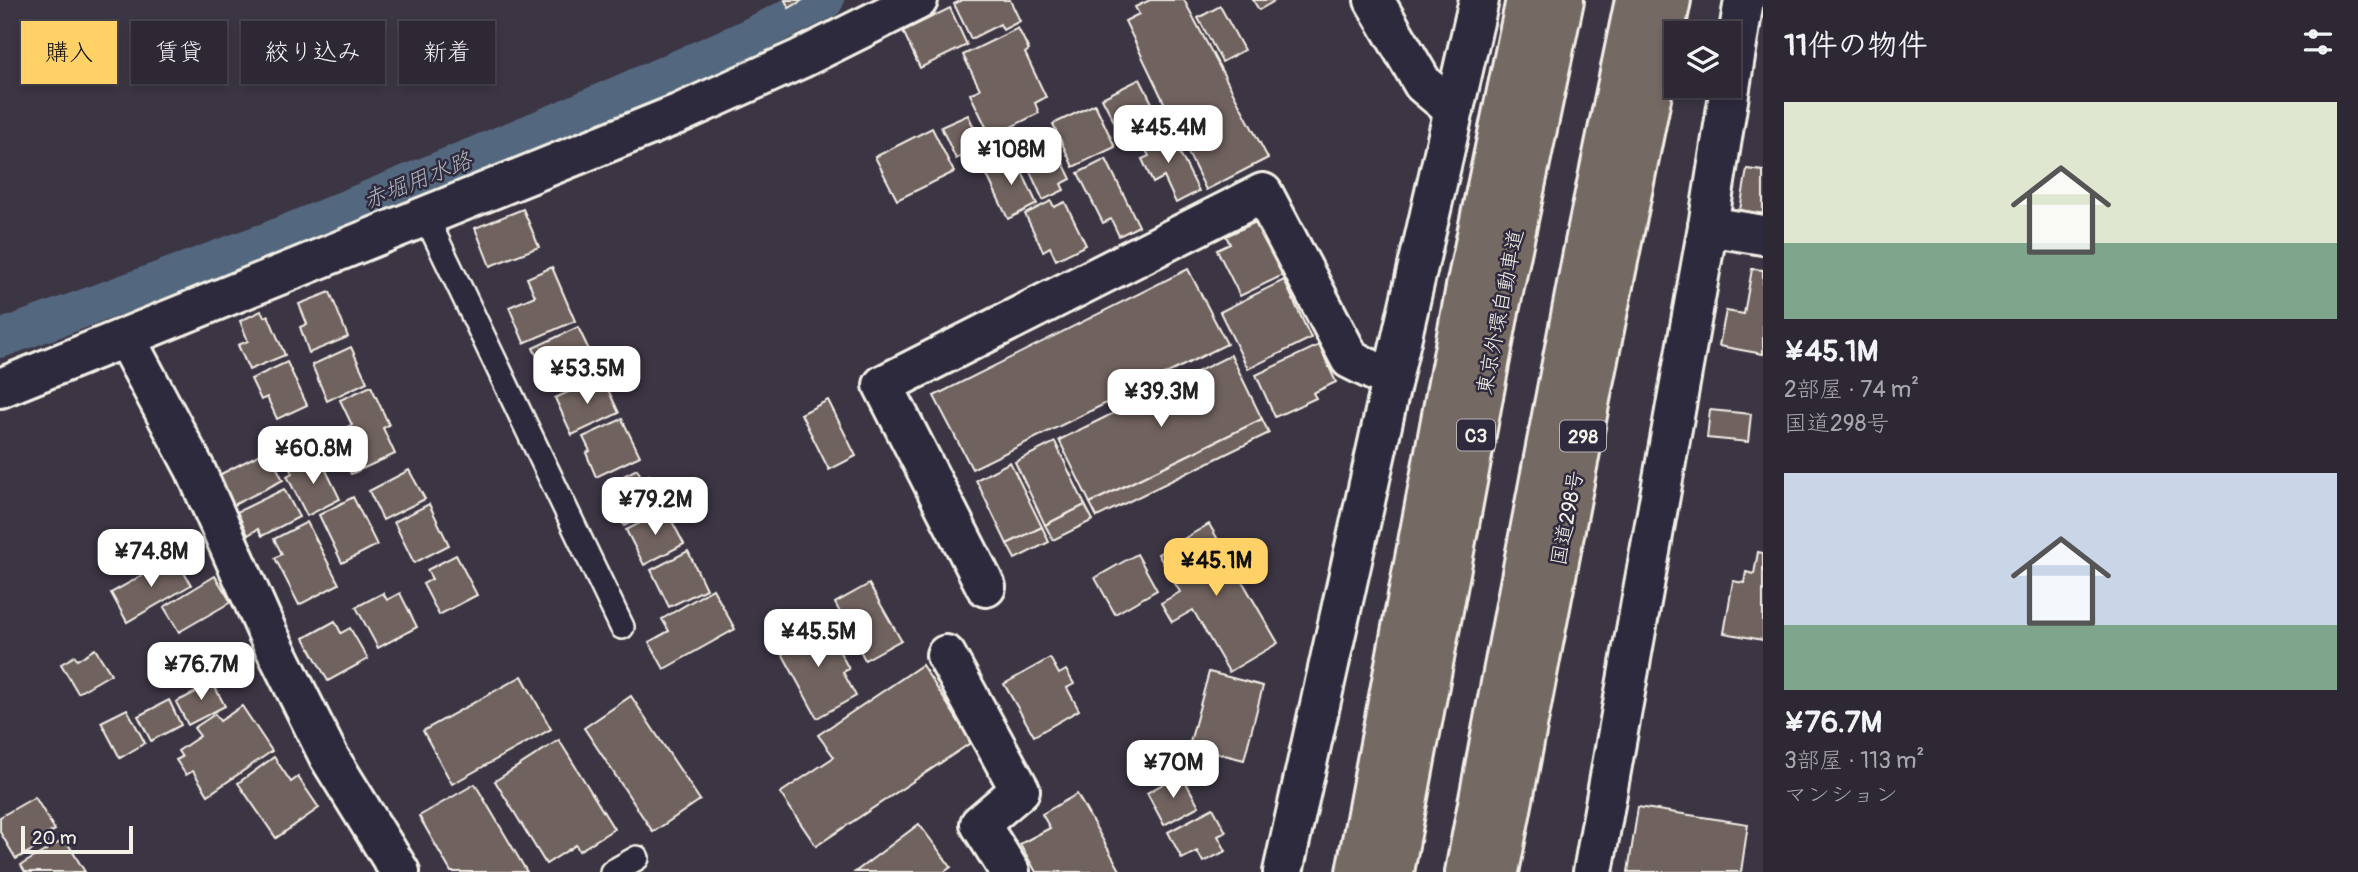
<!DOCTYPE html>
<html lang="ja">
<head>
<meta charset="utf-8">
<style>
	:root { --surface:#2d2833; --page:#39343f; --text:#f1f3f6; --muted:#a7a6ac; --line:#48444e; --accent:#ffd166 }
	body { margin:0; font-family:Pangolin,"Klee One",sans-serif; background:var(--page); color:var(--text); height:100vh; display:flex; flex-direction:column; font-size:26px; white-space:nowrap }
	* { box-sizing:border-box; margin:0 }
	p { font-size:23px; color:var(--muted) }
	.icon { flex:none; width:38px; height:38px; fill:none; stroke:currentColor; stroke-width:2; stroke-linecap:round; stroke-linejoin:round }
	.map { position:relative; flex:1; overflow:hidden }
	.sheet { display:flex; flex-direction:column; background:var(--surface); width:595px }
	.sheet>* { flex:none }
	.banner { position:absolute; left:21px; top:21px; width:665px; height:63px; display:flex; gap:14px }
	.fabs { position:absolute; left:1664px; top:21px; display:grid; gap:14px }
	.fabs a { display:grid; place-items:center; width:77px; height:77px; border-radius:0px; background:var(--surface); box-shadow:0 4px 10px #0003,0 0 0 2px var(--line); font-size:35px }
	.scale { position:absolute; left:21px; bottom:18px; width:112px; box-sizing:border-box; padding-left:7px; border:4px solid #f4f1e8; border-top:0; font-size:19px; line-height:24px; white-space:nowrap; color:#f4f1e8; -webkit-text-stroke:5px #2f2a3d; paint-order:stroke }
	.price { position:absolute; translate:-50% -60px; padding:0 16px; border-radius:14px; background:#fff; color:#222; font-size:23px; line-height:46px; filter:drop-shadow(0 2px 4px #0008) }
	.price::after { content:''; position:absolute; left:50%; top:42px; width:21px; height:16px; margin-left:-10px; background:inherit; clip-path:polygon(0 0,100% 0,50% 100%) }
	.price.selected { background:var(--accent); color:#111 }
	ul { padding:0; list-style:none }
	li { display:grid; align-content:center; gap:14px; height:371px; padding:0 21px }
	li span { display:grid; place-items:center; height:217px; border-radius:0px; color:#555 }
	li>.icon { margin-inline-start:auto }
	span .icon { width:126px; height:126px; fill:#fffc; stroke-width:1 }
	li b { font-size:30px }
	h2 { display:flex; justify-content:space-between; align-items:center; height:84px; padding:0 21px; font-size:30px }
	.pill { padding:0 24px; border-radius:0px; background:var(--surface); box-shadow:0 4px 10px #0003,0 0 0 2px var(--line); font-size:24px; line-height:63px }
	.pill.selected { background:var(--accent); color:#111 }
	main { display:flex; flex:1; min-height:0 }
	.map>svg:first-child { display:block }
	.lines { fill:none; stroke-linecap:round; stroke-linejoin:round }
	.canal { stroke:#53677e; stroke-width:38 }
	.building { fill:#70625e; stroke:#f4f1e8; stroke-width:2 }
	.lane-casing { stroke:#f4f1e8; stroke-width:28 }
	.street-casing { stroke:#f4f1e8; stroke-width:44 }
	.secondary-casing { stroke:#f4f1e8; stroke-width:44 }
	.highway-casing { stroke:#f4f1e8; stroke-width:44 }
	.lane { stroke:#2f2a3d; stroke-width:23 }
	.street { stroke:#2f2a3d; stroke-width:38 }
	.secondary { stroke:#2f2a3d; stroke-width:38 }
	.highway { stroke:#756964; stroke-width:38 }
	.labels { text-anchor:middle; stroke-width:5; stroke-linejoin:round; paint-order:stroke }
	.shield { fill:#2f2a3d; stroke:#b9b5b5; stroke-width:2 }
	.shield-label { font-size:19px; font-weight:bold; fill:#f4f1e8 }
	.street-label { font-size:21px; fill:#f4f1e8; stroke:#2f2a3d }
	.water-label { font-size:23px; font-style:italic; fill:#acb3b8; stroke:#2f2a3d }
</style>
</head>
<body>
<main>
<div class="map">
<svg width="1763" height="872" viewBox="0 0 1763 872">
	<rect width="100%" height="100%" fill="#3c3544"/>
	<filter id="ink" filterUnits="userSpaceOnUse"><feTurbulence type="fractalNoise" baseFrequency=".0143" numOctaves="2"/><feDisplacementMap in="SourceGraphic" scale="14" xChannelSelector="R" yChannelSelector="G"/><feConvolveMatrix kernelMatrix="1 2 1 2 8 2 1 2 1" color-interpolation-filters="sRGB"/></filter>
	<g filter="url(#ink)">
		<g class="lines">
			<polyline class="canal" points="0,339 271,240 557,122 742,41 825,0"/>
		</g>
		<g class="building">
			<polygon points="785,0 803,0 789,8"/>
			<polygon points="962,0 1010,0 1020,21 1003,30 1000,24 971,39 954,4"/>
			<polygon points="1150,0 1184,0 1268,158 1206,190 1125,21 1139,14 1135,7"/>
			<polygon points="1253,0 1276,0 1259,10"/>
			<polygon points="1220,6 1244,50 1222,62 1198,18"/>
			<polygon points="950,8 967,45 920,68 903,31"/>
			<polygon points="1018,28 1029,50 1025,53 1046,97 1035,103 1039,113 991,137 970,94 980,89 963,55"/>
			<polygon points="1140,79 1162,123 1124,141 1102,98"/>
			<polygon points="1095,104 1115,147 1073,167 1053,124"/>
			<polygon points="968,115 983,146 956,159 941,127"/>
			<polygon points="1167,127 1199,191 1176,203 1164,177 1153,183 1142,159 1149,156 1141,141"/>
			<polygon points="932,128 954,172 897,200 875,157"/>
			<polygon points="1048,132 1071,179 1061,184 1064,190 1043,200 1018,146"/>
			<polygon points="1014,155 1037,204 1008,219 984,169"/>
			<polygon points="1106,159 1139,226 1119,236 1111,219 1103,223 1078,173"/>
			<polygon points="1747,169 1763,171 1763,214 1740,210"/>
			<polygon points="1051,201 1054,207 1065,202 1086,245 1056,260 1050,247 1043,251 1025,214"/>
			<polygon points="523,209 539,247 490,266 475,228"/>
			<polygon points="1258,221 1283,275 1240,296 1217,250 1230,244 1226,236"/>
			<polygon points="552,267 575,321 524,343 509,307 535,296 527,278"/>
			<polygon points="1188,269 1227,344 972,469 934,396"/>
			<polygon points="1752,269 1763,270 1763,354 1719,346 1726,311 1744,314"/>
			<polygon points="1284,280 1311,338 1248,369 1220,312"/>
			<polygon points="330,292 348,337 309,353 300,327 307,324 299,304"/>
			<polygon points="261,311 264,317 268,315 285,355 249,370 238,345 248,341 240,321"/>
			<polygon points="578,327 598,369 553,390 533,348"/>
			<polygon points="1319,345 1336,382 1313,393 1316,398 1275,417 1256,375"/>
			<polygon points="351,347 367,382 327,401 312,365"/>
			<polygon points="1231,355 1262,419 1090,503 1059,440"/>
			<polygon points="287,362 307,405 277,419 267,397 261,400 251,379"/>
			<polygon points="602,377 619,413 572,435 555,398"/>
			<polygon points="371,386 389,425 383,428 395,454 351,474 332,434 352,425 340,400"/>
			<polygon points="828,400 856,456 829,470 801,414"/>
			<polygon points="1710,410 1751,414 1748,442 1707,438"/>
			<polygon points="622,419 640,456 596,477 586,453 590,451 583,437"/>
			<polygon points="1262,419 1269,433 1097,517 1090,503"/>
			<polygon points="1055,442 1085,505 1045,525 1015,462"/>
			<polygon points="268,450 283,480 230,507 215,477"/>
			<polygon points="311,458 314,466 322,462 340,499 307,516 287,476 292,473 290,469"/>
			<polygon points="1010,462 1042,527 1007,544 976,480"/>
			<polygon points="637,469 642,478 649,475 664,506 624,526 604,486"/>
			<polygon points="409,470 425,499 383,520 369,491"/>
			<polygon points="284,489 299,517 262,536 258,529 248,535 237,512"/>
			<polygon points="353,497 377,545 342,563 319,515"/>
			<polygon points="429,504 449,545 414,563 394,522"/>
			<polygon points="1085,505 1093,520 1053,540 1045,525"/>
			<polygon points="666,510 684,544 644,565 626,530"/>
			<polygon points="307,522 339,584 299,605 275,558 282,554 274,539"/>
			<polygon points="1209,524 1278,643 1229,672 1193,610 1172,622 1161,603 1180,592 1158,554"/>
			<polygon points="1042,527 1049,542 1015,559 1007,544"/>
			<polygon points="688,551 706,589 669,607 651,570"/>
			<polygon points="1758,552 1763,553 1763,640 1724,633 1733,581 1744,583 1746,572 1754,574"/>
			<polygon points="1137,554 1157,590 1115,614 1095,578"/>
			<polygon points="456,555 477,595 439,615 423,584 432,579 427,570"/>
			<polygon points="175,557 191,585 127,622 111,593"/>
			<polygon points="215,576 231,602 179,632 164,607"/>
			<polygon points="869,584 901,640 865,660 835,603"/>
			<polygon points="713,589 735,629 664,669 649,642 669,631 662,619"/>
			<polygon points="383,593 387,600 400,593 417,627 378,648 356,607"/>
			<polygon points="335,621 341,633 350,628 368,659 328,681 304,638"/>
			<polygon points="817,622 830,646 835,643 849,669 843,672 856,696 817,718 777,644"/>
			<polygon points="95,649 111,674 78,693 61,664 75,656 77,660"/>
			<polygon points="1050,658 1059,674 1066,670 1074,684 1067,688 1079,710 1034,736 1004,684"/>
			<polygon points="922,665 972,742 816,846 780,793 834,757 818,735"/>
			<polygon points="1209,672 1263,686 1244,760 1189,746"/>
			<polygon points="522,676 551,729 452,784 423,731"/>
			<polygon points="210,678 225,706 188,725 176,702 196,692 193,687"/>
			<polygon points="631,696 700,800 653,832 584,728"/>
			<polygon points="169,700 181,725 151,741 138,716"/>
			<polygon points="242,706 272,751 208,795 193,771 186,775 176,760 182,757 178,751 200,736 194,728 215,714 220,721"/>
			<polygon points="127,709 145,743 120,758 101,722"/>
			<polygon points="559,740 614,829 579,851 576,845 546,864 495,781"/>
			<polygon points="274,757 291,782 298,777 319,808 276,838 238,783"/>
			<polygon points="1181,774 1199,806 1164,825 1147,793"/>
			<polygon points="475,784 527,872 451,872 419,816"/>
			<polygon points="1077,794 1121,872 1036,872 1020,844 1050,828 1042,814"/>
			<polygon points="35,797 55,830 44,836 47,842 16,859 0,832 0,817"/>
			<polygon points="1638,807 1748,824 1741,872 1628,872"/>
			<polygon points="1213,808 1226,832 1218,836 1226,851 1203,862 1197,851 1182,859 1168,832"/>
			<polygon points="919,824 951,867 944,872 855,872"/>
			<polygon points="65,839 85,872 25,872 21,865"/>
		</g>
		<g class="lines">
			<g class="lane-casing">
				<g id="lane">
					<polyline points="426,217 622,627"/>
					<polyline points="612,872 637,858"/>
				</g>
			</g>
			<g class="street-casing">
				<g id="street">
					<polyline points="1374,0 1423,84 1454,110"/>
					<polyline points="1708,226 1763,235"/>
					<polyline points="126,339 195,469 268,634 329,757 400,872"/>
					<polyline points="986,587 883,385 1263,193 1350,359 1392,380"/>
					<polyline points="946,655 1020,790 980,824 1010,872"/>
					<polyline points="1283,872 1392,380 1479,0"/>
					<polyline points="1593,872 1708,226 1744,0"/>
				</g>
			</g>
			<g class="secondary-casing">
				<polyline id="secondary" points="0,388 678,114 800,59 918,0"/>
			</g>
			<g class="highway-casing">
				<g id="highway">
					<polyline points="1356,872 1466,287 1526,0"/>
					<polyline points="1394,872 1499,311 1564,0"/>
					<polyline points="1465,872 1587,232 1635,0"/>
					<polyline points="1499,872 1593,384 1671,0"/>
				</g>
			</g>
			<use href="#lane" class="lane"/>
			<use href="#street" class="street"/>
			<use href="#secondary" class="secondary"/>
			<use href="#highway" class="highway"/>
		</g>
	</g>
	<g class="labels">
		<g class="shield">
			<rect x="1457" y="419.5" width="38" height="31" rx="5"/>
			<rect x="1560" y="420.5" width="46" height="31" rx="5"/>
		</g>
		<g class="shield-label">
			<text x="1476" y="442">C3</text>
			<text x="1583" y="443">298</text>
		</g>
		<g class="street-label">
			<text transform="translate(1500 312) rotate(-79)" y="7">東京外環自動車道</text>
			<text transform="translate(1567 518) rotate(-79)" y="7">国道298号</text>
		</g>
		<g class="water-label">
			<text transform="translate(417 180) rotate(-22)" y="8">赤堀用水路</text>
		</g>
	</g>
</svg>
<div class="fabs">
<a><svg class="icon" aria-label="layers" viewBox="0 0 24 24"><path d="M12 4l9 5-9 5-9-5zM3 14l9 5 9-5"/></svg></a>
</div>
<div class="scale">20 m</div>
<b class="price" style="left:1168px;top:165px">¥45.4M</b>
<b class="price" style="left:1011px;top:187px">¥108M</b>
<b class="price" style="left:587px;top:406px">¥53.5M</b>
<b class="price" style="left:1161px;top:429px">¥39.3M</b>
<b class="price" style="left:313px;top:486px">¥60.8M</b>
<b class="price" style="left:655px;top:537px">¥79.2M</b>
<b class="price" style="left:151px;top:589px">¥74.8M</b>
<b class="price selected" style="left:1216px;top:598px">¥45.1M</b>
<b class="price" style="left:818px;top:669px">¥45.5M</b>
<b class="price" style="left:201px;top:702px">¥76.7M</b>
<b class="price" style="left:1173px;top:800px">¥70M</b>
<div class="banner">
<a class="pill selected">購入</a>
<a class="pill">賃貸</a>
<a class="pill">絞り込み</a>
<a class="pill">新着</a>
</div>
</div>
<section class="sheet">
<h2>11件の物件<svg class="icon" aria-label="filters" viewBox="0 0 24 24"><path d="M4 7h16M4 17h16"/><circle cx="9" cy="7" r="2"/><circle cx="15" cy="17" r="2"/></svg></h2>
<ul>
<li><span style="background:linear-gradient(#dfe7d0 65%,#7fa58c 0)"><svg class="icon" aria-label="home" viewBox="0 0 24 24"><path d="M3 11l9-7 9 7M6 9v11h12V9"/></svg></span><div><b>¥45.1M</b><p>2部屋 · 74 m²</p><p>国道298号</p></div></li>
<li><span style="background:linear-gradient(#c9d6e8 70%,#7fa58c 0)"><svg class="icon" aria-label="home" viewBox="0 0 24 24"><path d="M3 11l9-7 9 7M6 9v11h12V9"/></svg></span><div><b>¥76.7M</b><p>3部屋 · 113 m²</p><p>マンション</p></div></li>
</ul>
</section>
</main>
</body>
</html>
